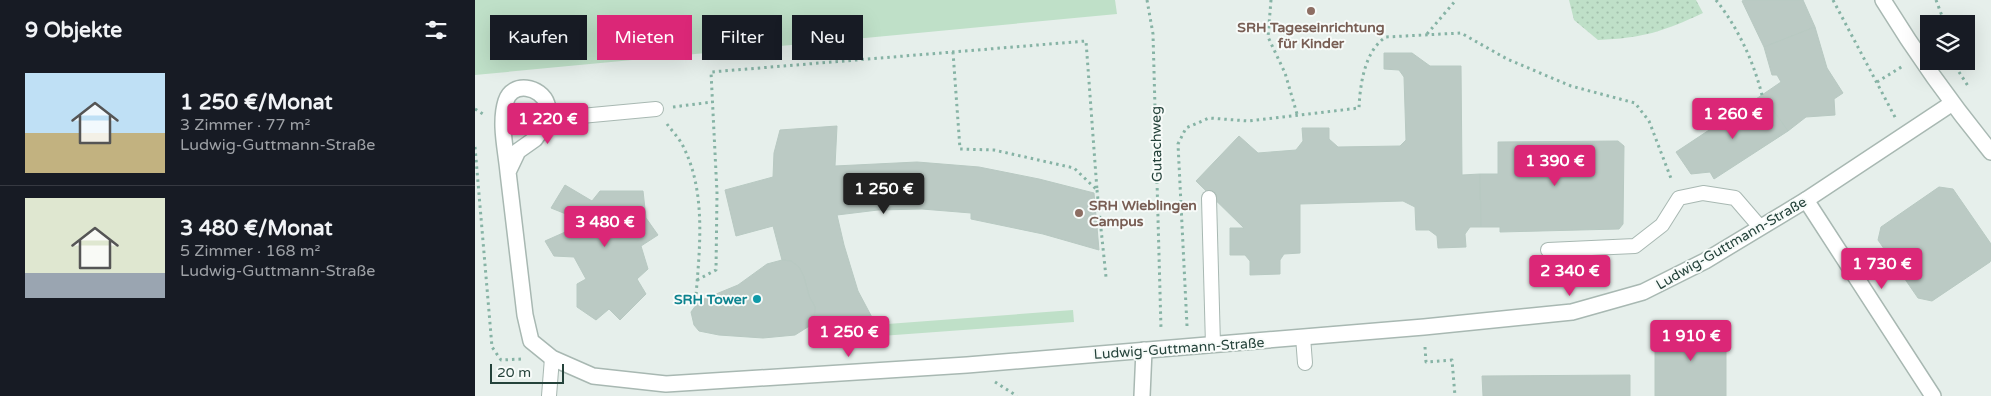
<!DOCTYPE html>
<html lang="de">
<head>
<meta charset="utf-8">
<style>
	:root { --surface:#171b24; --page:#242831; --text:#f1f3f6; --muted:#9ea1a6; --line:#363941; --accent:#db2777 }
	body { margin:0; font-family:"Varela Round",sans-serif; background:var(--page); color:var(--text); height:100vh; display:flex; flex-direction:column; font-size:19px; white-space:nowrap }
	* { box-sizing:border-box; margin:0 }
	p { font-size:16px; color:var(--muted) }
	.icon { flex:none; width:28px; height:28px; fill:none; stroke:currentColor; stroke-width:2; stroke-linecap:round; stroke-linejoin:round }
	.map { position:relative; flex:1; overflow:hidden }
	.details { display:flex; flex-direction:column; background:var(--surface); width:475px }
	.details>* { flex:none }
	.guide { position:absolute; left:15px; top:15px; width:475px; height:45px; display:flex; gap:10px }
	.tools { position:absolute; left:1445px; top:15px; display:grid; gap:10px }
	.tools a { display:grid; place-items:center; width:55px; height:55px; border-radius:0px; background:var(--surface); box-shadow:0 5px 20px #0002; font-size:25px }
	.scale { position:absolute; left:15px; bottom:12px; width:74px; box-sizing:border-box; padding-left:5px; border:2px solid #24423a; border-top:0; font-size:14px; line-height:18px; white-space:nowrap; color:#24423a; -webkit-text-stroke:4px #f7fbf9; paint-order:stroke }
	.price { position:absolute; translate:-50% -42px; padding:0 11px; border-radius:5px; background:var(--accent); color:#fff; font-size:16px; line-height:32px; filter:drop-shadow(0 1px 2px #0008) }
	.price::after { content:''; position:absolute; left:50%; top:30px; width:15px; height:11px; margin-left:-8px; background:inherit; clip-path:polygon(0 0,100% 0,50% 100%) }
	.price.active { background:#222; color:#fff }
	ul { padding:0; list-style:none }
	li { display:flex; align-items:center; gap:15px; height:125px; padding:0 25px }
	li+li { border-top:1px solid var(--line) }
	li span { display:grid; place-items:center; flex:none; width:140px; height:100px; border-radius:0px; color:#555 }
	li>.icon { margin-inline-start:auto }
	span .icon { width:60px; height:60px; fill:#fffc; stroke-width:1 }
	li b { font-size:21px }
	h2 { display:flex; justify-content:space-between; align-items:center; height:60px; padding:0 25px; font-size:21px }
	.pill { padding:0 18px; border-radius:0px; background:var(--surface); box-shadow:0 5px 20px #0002; font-size:18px; line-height:45px }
	.pill.active { background:var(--accent); color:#fff }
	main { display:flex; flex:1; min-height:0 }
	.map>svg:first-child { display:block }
	.grass { fill:#bfe0c8 }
	.park { fill:url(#park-dots) }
	.building { fill:#bbcac4; stroke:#b8c9c2 }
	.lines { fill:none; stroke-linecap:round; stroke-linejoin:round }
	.service-casing { stroke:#a8b8b2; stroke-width:16 }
	.minor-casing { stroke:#a8b8b2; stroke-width:18 }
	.tertiary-casing { stroke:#a8b8b2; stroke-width:18 }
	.path { stroke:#86b3a5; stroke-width:3; stroke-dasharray:2.5 4; stroke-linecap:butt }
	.service { stroke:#fff; stroke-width:14 }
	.minor { stroke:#fff; stroke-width:15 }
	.tertiary { stroke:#fff; stroke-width:15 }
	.education-dot { fill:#8d6e63; stroke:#f7fbf9; stroke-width:2 }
	.culture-dot { fill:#0f9aa8; stroke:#f7fbf9; stroke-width:2 }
	.labels { text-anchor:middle; stroke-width:4; stroke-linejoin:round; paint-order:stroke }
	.education-label { font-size:14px; font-weight:bold; fill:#785e54; stroke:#f7fbf9 }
	.street-label { font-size:14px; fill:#24423a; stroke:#f7fbf9 }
	.culture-label { font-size:14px; font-weight:bold; fill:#0d838f; stroke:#f7fbf9; text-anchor:end }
</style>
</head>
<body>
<main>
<section class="details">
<h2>9 Objekte<svg class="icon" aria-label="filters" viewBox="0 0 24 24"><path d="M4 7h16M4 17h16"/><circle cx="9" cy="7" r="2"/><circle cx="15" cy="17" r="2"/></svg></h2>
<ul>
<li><span style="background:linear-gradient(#bfe0f5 60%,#c2b280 0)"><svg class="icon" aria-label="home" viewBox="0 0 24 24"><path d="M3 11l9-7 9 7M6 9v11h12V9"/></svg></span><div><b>1 250 €/Monat</b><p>3 Zimmer · 77 m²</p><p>Ludwig-Guttmann-Straße</p></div></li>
<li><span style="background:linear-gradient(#dfe7d0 75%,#9aa5b1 0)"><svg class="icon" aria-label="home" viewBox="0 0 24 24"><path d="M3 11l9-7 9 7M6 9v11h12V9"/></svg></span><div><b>3 480 €/Monat</b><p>5 Zimmer · 168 m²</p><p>Ludwig-Guttmann-Straße</p></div></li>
</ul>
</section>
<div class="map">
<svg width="1516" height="396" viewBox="0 0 1516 396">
	<defs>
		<pattern id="park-dots" width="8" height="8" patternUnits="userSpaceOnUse" patternTransform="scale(1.25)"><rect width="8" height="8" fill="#bfe0c8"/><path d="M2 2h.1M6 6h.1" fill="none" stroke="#a4c1ad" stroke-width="1.8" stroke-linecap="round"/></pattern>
	</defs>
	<rect width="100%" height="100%" fill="#e6efeb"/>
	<g class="grass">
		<polygon points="0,0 640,0 642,14 0,75"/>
		<polygon points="598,310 599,322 406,336 399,325"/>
	</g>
	<path class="park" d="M1094,0H1221L1228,13C1187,32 1168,38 1123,40L1099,20Z"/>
	<g class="building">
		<polygon points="1269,0 1328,0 1340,27 1289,47 1267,1"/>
		<polygon points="1340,27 1352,68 1368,93 1359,99 1360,115 1331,117 1313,131 1287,95 1306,82 1302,75 1297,75 1289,47"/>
		<polygon points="909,53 937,53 955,66 986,66 987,175 1005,174 1006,227 995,227 990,234 991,247 963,248 962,236 954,230 941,230 940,207 928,201 825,204 825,253 809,254 805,260 805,274 775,275 775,261 770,255 755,255 755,228 769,228 721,181 764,136 783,153 821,150 828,141 827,128 854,128 854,139 863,147 925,146 931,140 929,77 924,70 909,69"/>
		<polygon points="1287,95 1313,131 1239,179 1235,172 1216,174 1201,152"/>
		<polygon points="362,126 360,166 442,162 504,167 564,179 619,193 624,250 568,234 496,219 496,213 447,209 403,210 362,215 369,245 383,291 409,340 350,346 336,325 339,320 340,307 334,296 329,277 324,267 316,261 307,260 298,226 261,236 250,190 298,177 299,153 305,130"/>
		<polygon points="1143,141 1149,146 1148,224 1144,229 1025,232 1025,227 1006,227 1005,174 1023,174 1023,142"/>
		<polygon points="90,185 117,201 125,191 168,191 171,218 183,235 166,246 173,269 162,279 171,294 145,320 134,309 121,320 102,307 102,284 111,279 99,257 79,256 70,241 97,229 96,216 76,208"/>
		<polygon points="1464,187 1478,189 1516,244 1516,259 1515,262 1457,301 1443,298 1403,240 1406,227"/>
		<polygon points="307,260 316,261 324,267 329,277 334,296 340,307 339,320 336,325 320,335 288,338 244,335 224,331 219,325 216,312 224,301 263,285 292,264"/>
		<rect x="1180" y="329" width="71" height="67"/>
		<polygon points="1155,375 1155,396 1008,396 1007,376"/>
	</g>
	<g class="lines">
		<g class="service-casing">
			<g id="service">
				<polyline points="74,119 181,109"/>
				<polyline points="734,198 738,345"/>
				<polyline points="1073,250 1160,246 1187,225 1204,198 1228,193 1260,198 1285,227"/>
				<polyline points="828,337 830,363"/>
				<polyline points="74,396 77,358"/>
			</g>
		</g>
		<g class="minor-casing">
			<g id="minor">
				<path d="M33,172C31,150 24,123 31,101C37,81 66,86 72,104C74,109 74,115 74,119L60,139L43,151L33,172L50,315L56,341L77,358L118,376L191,384L492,365L949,327L1097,312L1168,292L1230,261L1331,200L1476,104"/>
				<polyline points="1331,200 1458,396"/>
				<polyline points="667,396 669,350"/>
			</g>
		</g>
		<g class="tertiary-casing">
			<path id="tertiary" d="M1408,0C1441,54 1476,103 1516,152"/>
		</g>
		<g class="path">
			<polyline points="672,0 678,34 686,329"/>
			<polyline points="796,0 793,37 810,73 822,114"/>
			<path d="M1241,0C1263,28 1278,60 1287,95"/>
			<polyline points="1358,0 1421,119"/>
			<polyline points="1461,0 1470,24"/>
			<polyline points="952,34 981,0"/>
			<polyline points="1477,61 1493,86"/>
			<polyline points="1402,82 1428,66"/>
			<polyline points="198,107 237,102"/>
			<polyline points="0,109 8,114"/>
			<path d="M192,124C197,131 204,138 208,146C231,191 225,246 221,295"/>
			<polyline points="0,147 17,347 26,360 46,359"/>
			<polyline points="622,190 631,277"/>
			<polyline points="222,280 241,270 242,193 236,72 611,41 622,190 599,168 519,150 485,149 478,52"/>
			<path d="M712,326L703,144L711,128L734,118L773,121L884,108C885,84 890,50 911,37L986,33L1032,59L1096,86L1160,103L1174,121L1197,181"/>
			<polyline points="950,347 951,362 977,360 980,396"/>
			<polyline points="520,382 542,396"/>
		</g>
		<use href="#service" class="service"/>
		<use href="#minor" class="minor"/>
		<use href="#tertiary" class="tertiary"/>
	</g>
	<g class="education-dot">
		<circle cx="836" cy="11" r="5"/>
		<circle cx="604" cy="213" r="5"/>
	</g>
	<circle class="culture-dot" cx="282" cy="299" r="5"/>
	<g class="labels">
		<g class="education-label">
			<text x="836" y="32">SRH Tageseinrichtung<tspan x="836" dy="16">für Kinder</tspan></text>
			<text x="614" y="210" text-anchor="start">SRH Wieblingen<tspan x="614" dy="16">Campus</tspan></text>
		</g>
		<g class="street-label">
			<text transform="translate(681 144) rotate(-91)" y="5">Gutachweg</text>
			<text transform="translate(1256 243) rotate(-30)" y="5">Ludwig-Guttmann-Straße</text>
			<text transform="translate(704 348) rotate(-4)" y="5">Ludwig-Guttmann-Straße</text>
		</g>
		<g class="culture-label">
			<text x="272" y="304">SRH Tower</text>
		</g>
	</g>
</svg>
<div class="tools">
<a><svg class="icon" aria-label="layers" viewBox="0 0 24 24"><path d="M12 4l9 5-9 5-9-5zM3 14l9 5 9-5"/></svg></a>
</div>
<div class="scale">20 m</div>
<b class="price" style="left:1258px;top:140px">1 260 €</b>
<b class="price" style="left:73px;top:145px">1 220 €</b>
<b class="price" style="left:1080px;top:187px">1 390 €</b>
<b class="price active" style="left:409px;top:215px">1 250 €</b>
<b class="price" style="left:130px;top:248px">3 480 €</b>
<b class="price" style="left:1407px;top:290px">1 730 €</b>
<b class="price" style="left:1095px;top:297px">2 340 €</b>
<b class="price" style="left:374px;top:358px">1 250 €</b>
<b class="price" style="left:1216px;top:362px">1 910 €</b>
<div class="guide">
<a class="pill">Kaufen</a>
<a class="pill active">Mieten</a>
<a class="pill">Filter</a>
<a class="pill">Neu</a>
</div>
</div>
</main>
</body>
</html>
